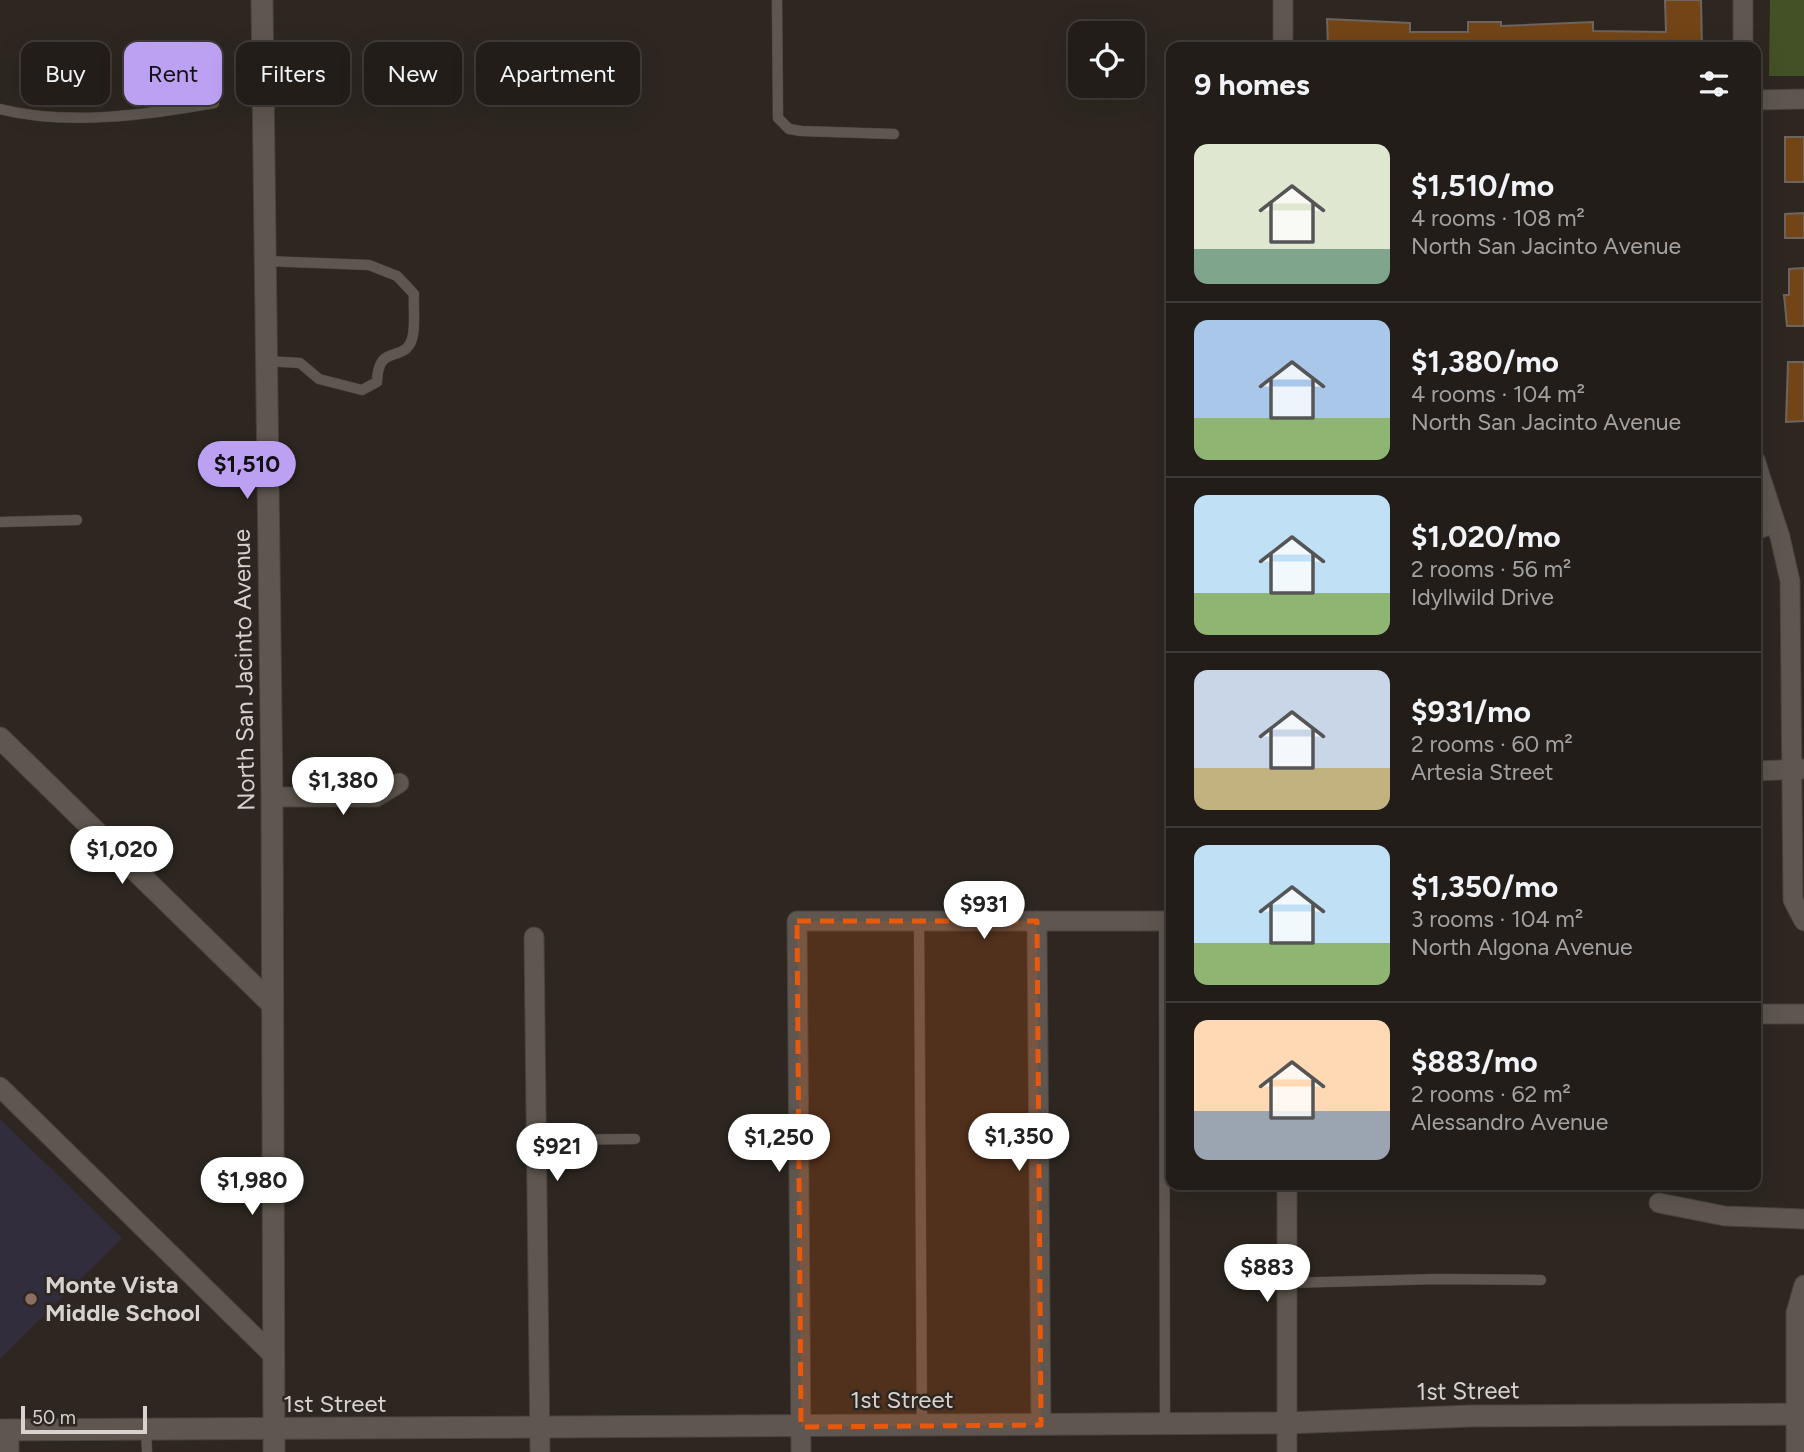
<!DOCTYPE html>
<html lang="en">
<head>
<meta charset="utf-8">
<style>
	:root { --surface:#221d19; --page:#2a2622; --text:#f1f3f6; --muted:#a2a2a2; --line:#3f3b38; --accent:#bca0f2 }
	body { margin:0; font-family:Figtree,sans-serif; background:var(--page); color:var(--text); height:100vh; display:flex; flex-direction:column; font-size:26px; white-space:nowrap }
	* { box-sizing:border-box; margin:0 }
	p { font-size:23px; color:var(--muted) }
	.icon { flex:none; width:38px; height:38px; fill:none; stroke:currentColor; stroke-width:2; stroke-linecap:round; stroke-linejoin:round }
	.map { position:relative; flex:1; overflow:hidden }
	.side { position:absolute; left:1166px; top:42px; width:595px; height:1148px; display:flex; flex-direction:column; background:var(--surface); border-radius:14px; box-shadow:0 7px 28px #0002,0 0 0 2px var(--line) }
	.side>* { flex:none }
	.guide { position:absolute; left:21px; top:42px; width:665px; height:63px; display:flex; gap:14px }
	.controls { position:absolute; left:1068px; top:21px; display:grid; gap:14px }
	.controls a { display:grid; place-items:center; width:77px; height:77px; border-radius:14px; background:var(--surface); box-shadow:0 7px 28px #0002,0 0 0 2px var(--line); font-size:35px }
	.scale { position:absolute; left:21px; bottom:18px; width:126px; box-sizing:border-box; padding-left:7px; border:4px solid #d7d2ce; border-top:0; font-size:19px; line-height:24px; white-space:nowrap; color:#d7d2ce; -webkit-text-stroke:5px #2e2721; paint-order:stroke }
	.price { position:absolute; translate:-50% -60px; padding:0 16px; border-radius:24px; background:#fff; color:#222; font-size:23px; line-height:46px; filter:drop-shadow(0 2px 4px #0008) }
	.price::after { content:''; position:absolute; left:50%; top:42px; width:21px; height:16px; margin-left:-10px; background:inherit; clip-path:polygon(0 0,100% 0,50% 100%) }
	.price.current { background:var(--accent); color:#111 }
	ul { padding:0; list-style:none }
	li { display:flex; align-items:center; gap:21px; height:175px; padding:0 28px }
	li+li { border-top:2px solid var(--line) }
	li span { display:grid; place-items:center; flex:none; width:196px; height:140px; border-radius:14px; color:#555 }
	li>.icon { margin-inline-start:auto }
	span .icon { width:84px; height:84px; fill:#fffc; stroke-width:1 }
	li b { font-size:30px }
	h2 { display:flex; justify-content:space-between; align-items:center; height:84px; padding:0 28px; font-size:30px }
	.tag { padding:0 24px; border-radius:14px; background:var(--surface); box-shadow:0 7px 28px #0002,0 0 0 2px var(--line); font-size:24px; line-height:63px }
	.tag.current { background:var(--accent); color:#111 }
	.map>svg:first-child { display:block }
	.education { fill:#312d3d }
	.green { fill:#445127 }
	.building { fill:#734516; stroke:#6d645e; stroke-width:2 }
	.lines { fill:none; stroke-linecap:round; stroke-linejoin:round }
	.lane-casing { stroke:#48423d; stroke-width:11 }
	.street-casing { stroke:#48423d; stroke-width:21 }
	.secondary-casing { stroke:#48423d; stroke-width:23 }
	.lane { stroke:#5e564f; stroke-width:10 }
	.street { stroke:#5e564f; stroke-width:19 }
	.secondary { stroke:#5e564f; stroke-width:21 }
	.marked { fill:#e8590c; fill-opacity:0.2; stroke:#e8590c; stroke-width:5; stroke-dasharray:14 9; stroke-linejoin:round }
	.education-dot { fill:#8d6e63; stroke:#2e2721; stroke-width:2.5 }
	.labels { text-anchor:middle; stroke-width:5; stroke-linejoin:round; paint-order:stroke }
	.street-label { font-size:24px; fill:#d7d2ce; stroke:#2e2721 }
	.poi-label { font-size:24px; font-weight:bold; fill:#d7d2ce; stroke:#2e2721; text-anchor:start }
</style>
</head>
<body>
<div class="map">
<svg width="1804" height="1452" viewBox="0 0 1804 1452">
	<rect width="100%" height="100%" fill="#2e2721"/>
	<polygon class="education" points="0,1119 122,1238 0,1359"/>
	<polygon class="green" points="1770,0 1804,0 1804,76 1769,76"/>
	<g class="building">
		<polygon points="1665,0 1701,0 1702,47 1328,47 1327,19 1410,23 1410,32 1468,32 1468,22 1501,22 1501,26 1593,22 1593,31 1666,32"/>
		<rect x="1785" y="137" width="19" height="45"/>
		<polygon points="1804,213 1804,238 1785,238 1785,214"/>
		<polygon points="1804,268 1804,326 1787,326 1784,295 1789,295 1789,269"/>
		<polygon points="1788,362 1804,362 1804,421 1786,422"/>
	</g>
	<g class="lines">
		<g class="lane-casing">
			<g id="lane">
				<polyline points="777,0 778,118 789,129 801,131 894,134"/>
				<path d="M0,109C67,126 147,115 214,103"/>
				<path d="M265,261L369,265L397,276L414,294C413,307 416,327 412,339C404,364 378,342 377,382L362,390L319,379L300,363L266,361"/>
				<polyline points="0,522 77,520"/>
				<polyline points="919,921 922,1426"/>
				<polyline points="1164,921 1165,1424"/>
				<polyline points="537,1140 635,1139"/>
				<polyline points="1287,1283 1438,1279 1541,1280"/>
				<polyline points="146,1430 147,1452"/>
			</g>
		</g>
		<g class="street-casing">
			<g id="street">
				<polyline points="1283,0 1283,47"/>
				<polyline points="1743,0 1743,47"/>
				<polyline points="1755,100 1804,99"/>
				<polyline points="1755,460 1780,537 1790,581 1793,900 1804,921"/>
				<polyline points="1755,530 1775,523"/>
				<polyline points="1755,771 1803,769"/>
				<polyline points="272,797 376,797 399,783"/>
				<polyline points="1037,921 1041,1425"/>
				<polyline points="534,937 540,1452"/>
				<polyline points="1755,1014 1804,1014"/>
				<polyline points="0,1087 274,1356"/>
				<polyline points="1659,1203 1725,1216 1804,1219"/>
				<polyline points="9,1430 9,1452"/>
				<polyline points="801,1452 797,921 1171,921"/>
				<polyline points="1287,1452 1287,1185"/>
				<polyline points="1796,1452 1796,1313 1804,1285"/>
			</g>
		</g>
		<g class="secondary-casing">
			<g id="secondary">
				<polyline points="262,0 272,797 274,1452"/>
				<polyline points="0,738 271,1003"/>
				<polyline points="0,1430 1286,1423 1471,1416 1804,1414"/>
			</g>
		</g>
		<use href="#lane" class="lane"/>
		<use href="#street" class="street"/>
		<use href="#secondary" class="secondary"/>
	</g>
	<path class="marked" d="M797,921H1037L1041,1425L801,1427Z"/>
	<circle class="education-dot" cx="31" cy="1299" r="7"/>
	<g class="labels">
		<g class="street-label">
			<text transform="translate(244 670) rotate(-91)" y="8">North San Jacinto Avenue</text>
			<text transform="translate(1468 1391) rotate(-1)" y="8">1st Street</text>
			<text x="902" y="1408">1st Street</text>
			<text x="335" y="1412">1st Street</text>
		</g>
		<g class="poi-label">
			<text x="45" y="1293">Monte Vista<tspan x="45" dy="28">Middle School</tspan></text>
		</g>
	</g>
</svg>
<div class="controls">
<a><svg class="icon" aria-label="locate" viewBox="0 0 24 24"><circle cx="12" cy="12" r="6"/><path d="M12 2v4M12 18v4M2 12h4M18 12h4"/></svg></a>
</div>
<div class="scale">50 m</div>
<b class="price current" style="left:247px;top:501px">$1,510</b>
<b class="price" style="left:343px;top:817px">$1,380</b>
<b class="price" style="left:122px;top:886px">$1,020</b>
<b class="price" style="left:984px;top:941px">$931</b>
<b class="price" style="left:1019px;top:1173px">$1,350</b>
<b class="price" style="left:779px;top:1174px">$1,250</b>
<b class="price" style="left:557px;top:1183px">$921</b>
<b class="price" style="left:252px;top:1217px">$1,980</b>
<b class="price" style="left:1267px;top:1304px">$883</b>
<div class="guide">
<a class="tag">Buy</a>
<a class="tag current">Rent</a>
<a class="tag">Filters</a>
<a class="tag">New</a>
<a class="tag">Apartment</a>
</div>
<section class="side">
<h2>9 homes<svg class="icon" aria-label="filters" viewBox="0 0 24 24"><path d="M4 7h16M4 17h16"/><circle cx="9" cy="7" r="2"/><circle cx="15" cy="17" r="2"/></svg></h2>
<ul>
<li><span style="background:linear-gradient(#dfe7d0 75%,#7fa58c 0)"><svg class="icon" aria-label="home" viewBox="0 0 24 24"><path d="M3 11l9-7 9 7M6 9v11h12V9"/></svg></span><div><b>$1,510/mo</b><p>4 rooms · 108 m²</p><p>North San Jacinto Avenue</p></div></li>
<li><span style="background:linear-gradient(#a9c7e8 70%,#8fb573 0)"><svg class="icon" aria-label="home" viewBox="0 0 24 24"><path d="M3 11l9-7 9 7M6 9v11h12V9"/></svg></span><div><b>$1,380/mo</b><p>4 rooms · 104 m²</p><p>North San Jacinto Avenue</p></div></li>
<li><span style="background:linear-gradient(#bfe0f5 70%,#8fb573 0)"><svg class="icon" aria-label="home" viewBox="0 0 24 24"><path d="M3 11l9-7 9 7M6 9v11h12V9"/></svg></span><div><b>$1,020/mo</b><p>2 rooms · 56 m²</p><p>Idyllwild Drive</p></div></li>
<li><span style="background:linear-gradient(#c9d6e8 70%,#c2b280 0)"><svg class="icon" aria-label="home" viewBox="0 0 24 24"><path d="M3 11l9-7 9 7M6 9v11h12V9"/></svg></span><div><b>$931/mo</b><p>2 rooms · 60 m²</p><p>Artesia Street</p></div></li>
<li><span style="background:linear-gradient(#bfe0f5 70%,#8fb573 0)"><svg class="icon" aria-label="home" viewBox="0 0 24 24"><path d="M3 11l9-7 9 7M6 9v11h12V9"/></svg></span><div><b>$1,350/mo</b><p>3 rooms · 104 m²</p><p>North Algona Avenue</p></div></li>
<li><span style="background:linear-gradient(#ffd9b3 65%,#9aa5b1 0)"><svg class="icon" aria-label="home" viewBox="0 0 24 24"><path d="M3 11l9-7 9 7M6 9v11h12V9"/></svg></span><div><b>$883/mo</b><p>2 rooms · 62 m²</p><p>Alessandro Avenue</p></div></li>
</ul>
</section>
</div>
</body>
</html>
